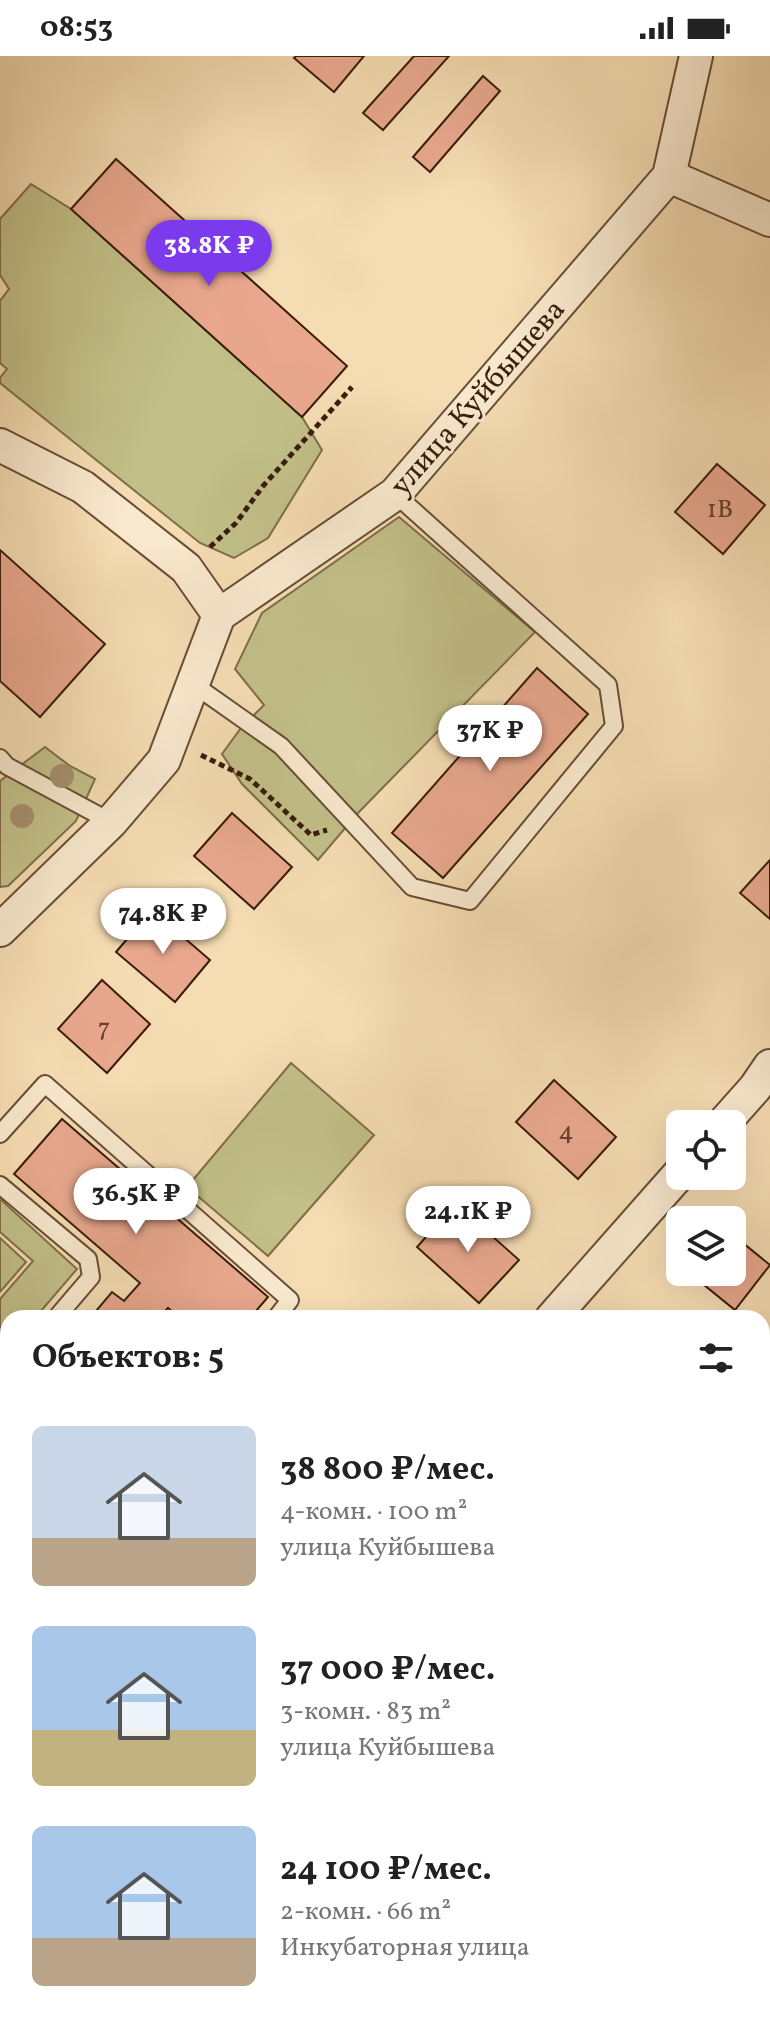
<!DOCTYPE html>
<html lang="ru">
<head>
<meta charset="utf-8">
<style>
	:root { --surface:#fff; --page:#f6f6f6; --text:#222; --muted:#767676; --accent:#7c3aed }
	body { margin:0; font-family:Vollkorn,serif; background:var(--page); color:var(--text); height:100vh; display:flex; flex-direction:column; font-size:30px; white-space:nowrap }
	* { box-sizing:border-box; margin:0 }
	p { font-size:26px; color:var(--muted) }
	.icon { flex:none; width:44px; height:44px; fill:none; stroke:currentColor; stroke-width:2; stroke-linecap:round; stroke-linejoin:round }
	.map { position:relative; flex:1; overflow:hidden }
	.side { position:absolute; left:0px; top:1254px; width:770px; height:714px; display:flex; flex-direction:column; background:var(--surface); border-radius:24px 24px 0 0; box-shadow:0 8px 32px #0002 }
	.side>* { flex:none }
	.fabs { position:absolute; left:666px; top:1054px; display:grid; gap:16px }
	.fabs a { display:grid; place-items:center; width:80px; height:80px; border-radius:12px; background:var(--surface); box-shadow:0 8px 32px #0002; font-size:40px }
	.price { position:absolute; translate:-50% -68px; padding:0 18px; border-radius:28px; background:#fff; color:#222; font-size:26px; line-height:52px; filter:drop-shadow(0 2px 4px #0008) }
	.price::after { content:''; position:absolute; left:50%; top:48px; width:24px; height:18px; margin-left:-12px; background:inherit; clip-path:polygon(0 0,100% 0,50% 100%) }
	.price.active { background:var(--accent); color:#fff }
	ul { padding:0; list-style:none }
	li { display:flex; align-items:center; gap:24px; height:200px; padding:0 32px }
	li span { display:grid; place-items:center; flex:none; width:224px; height:160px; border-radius:12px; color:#555 }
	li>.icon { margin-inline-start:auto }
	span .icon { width:96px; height:96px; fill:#fffc; stroke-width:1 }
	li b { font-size:34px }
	h2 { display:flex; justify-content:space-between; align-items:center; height:96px; padding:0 32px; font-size:34px }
	.status { display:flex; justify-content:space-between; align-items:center; height:56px; padding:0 40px; background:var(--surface); direction:ltr }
	.status svg { height:22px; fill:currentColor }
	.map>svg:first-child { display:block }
	.green { fill:#c2bf88; stroke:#7e6e4a; stroke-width:2 }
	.building { fill:#e9a88e; stroke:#391d0c; stroke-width:2 }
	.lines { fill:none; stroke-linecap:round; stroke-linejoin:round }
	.lane-casing { stroke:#684d36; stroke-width:20 }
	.street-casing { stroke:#684d36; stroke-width:36 }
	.path { stroke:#391d0c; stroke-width:5; stroke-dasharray:6 4; stroke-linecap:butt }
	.lane { stroke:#f8e8cd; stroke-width:16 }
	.street { stroke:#f8e8cd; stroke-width:32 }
	.tree { fill:#a48e6b }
	.labels { text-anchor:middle; stroke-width:6; stroke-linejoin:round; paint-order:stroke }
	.number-label { font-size:26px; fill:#65402c }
	.street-label { font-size:30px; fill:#391d0c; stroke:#f8e8cd }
</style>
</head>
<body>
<div class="status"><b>08:53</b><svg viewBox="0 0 49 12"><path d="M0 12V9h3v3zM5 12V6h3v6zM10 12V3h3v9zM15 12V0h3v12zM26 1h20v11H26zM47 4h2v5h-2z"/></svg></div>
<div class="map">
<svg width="770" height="1967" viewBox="0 0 770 1967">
	<rect width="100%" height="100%" fill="#f5dcb2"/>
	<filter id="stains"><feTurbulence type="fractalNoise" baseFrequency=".0025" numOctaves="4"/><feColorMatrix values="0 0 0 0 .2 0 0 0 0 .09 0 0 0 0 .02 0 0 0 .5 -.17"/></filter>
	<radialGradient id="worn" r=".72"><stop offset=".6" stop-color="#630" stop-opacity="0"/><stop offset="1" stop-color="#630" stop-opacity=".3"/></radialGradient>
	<g class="green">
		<polygon points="31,128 71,153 302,361 322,394 268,482 234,502 200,487 0,327 0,322 7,313 0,307 0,245 9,233 0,219 0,163"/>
		<polygon points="399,461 535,576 358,757 318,804 242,728 222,698 241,672 264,649 235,613 262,557"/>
		<polygon points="45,691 70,710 95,723 76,765 8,830 0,831 0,725"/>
		<polygon points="291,1007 374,1079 268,1200 187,1131"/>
		<polygon points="0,1143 77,1213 35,1262 8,1262 8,1294 0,1303 0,1243 33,1205 0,1176"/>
		<polygon points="0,1182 26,1206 0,1236"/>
	</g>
	<g class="building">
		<polygon points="296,0 364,0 334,36 294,2"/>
		<polygon points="414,0 449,0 383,74 363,57"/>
		<polygon points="483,20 500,35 430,116 413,101"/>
		<polygon points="116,103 347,310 302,361 71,153"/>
		<polygon points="717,408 765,449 723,498 675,456"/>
		<polygon points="0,494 105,588 40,661 0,625"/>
		<polygon points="537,612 588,658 443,822 392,777"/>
		<polygon points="232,757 292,811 254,853 194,800"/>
		<polygon points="770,804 770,863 740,837"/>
		<polygon points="152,854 210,904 175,946 116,896"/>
		<polygon points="102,924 150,968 107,1017 58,973"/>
		<polygon points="554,1024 616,1081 578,1123 516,1066"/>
		<polygon points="62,1063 268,1241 250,1262 180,1262 168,1252 159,1262 90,1262 112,1236 124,1245 140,1227 14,1118"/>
		<polygon points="456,1148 519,1204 479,1247 417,1191"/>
		<polygon points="732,1178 770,1209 735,1254 688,1216 732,1216"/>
		<polygon points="8,1357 8,1467 0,1476 0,1366"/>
		<polygon points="5,1708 8,1711 8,1767 0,1759 0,1713"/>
		<polygon points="49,1960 82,1960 90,1967 43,1967"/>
		<polygon points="398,1960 470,1960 479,1967 392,1967"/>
	</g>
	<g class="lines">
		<g class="lane-casing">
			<g id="lane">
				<polyline points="193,628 281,690 412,831 470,845 614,670 608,629 395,438"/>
				<polyline points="0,702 7,710 111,766"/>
				<polyline points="0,1078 45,1028 290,1244 276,1262"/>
				<polyline points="0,1129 88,1203 91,1221 56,1262"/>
				<polyline points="0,1327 8,1318"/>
				<polyline points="0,1513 8,1504"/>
			</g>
		</g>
		<g class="street-casing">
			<g id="street">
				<polyline points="669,120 770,164"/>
				<polyline points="0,389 83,431 186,512 219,559"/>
				<polyline points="0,874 111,766 164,704 219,559 395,438 669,120 696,0"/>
				<polyline points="723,1068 755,1032 770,1010"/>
				<polyline points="552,1262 680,1117"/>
				<polyline points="762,1743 770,1733"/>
				<polyline points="0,1888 8,1879"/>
				<polyline points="581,1967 586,1960"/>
			</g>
		</g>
		<g class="path">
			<polyline points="210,491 236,467 263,430 352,331"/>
			<polyline points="201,699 250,723 311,779 327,774"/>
		</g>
		<use href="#lane" class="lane"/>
		<use href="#street" class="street"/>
	</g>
	<g class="tree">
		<circle cx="62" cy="720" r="12"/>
		<circle cx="22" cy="760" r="12"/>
	</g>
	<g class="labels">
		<g class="number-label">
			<text x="720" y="461">1В</text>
			<text x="104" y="980">7</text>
			<text x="566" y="1083">4</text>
		</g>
		<g class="street-label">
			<text transform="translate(477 341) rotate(-49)" y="10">улица Куйбышева</text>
		</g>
	</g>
	<rect width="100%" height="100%" filter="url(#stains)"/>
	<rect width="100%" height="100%" fill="url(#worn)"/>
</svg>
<div class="fabs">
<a><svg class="icon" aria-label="locate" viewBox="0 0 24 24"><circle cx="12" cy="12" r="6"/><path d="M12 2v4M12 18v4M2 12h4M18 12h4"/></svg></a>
<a><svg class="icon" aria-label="layers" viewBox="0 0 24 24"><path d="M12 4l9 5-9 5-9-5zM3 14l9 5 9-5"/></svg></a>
</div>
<b class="price active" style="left:209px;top:232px">38.8K ₽</b>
<b class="price" style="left:490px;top:717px">37K ₽</b>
<b class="price" style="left:163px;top:900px">74.8K ₽</b>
<b class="price" style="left:136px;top:1180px">36.5K ₽</b>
<b class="price" style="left:468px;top:1198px">24.1K ₽</b>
<section class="side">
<h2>Объектов: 5<svg class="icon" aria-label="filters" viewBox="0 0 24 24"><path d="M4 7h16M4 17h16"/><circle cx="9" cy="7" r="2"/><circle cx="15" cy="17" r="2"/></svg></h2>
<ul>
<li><span style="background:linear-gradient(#c9d6e8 70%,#b9a48a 0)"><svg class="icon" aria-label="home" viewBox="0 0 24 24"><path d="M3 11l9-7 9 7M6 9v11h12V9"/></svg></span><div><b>38 800 ₽/мес.</b><p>4-комн. · 100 m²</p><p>улица Куйбышева</p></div></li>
<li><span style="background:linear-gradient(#a9c7e8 65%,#c2b280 0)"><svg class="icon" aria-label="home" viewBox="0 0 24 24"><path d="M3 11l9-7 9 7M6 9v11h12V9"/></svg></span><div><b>37 000 ₽/мес.</b><p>3-комн. · 83 m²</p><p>улица Куйбышева</p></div></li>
<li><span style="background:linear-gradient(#a9c7e8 70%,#b9a48a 0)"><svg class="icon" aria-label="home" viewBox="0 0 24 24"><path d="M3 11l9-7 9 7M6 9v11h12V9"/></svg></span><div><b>24 100 ₽/мес.</b><p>2-комн. · 66 m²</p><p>Инкубаторная улица</p></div></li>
</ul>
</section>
</div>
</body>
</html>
